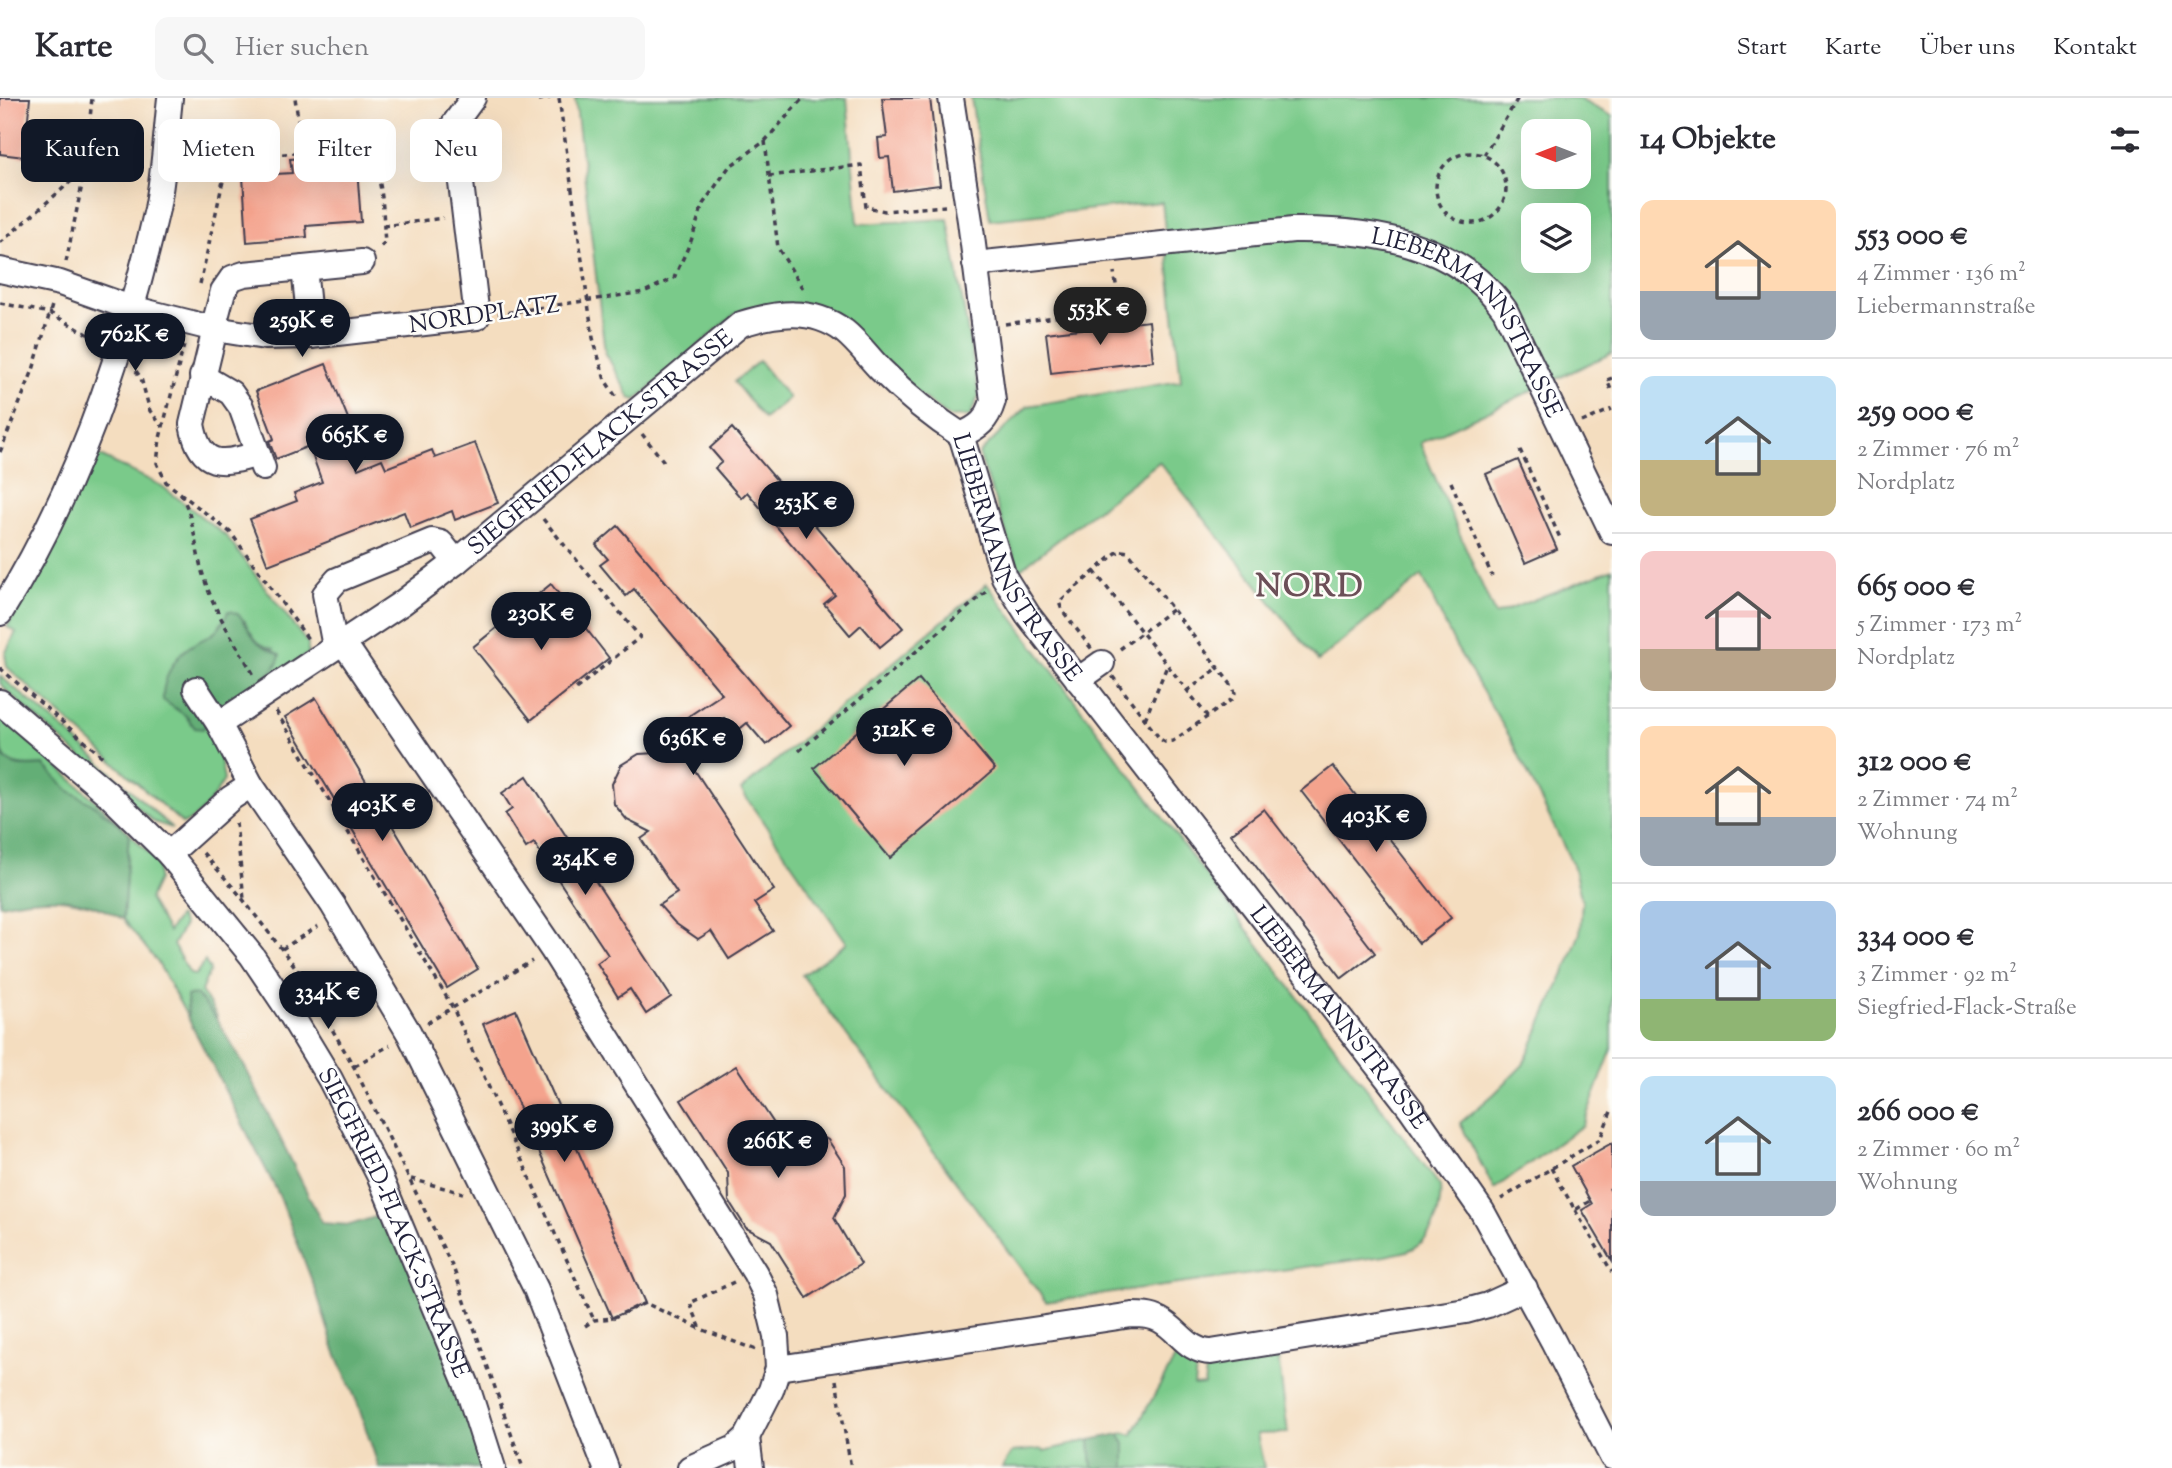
<!DOCTYPE html>
<html lang="de">
<head>
<meta charset="utf-8">
<style>
	:root { --surface:#fff; --page:#f7f7f7; --text:#2b2b33; --muted:#7c7c81; --line:#e1e1e2; --accent:#111827 }
	body { margin:0; font-family:"Sorts Mill Goudy",serif; background:var(--page); color:var(--text); height:100vh; display:flex; flex-direction:column; font-size:26px; white-space:nowrap }
	* { box-sizing:border-box; margin:0 }
	p { font-size:23px; color:var(--muted) }
	.icon { flex:none; width:38px; height:38px; fill:none; stroke:currentColor; stroke-width:2; stroke-linecap:round; stroke-linejoin:round }
	.map { position:relative; flex:1; overflow:hidden }
	.side { display:flex; flex-direction:column; background:var(--surface); width:560px }
	.side>* { flex:none }
	.top-card { position:absolute; left:21px; top:21px; width:665px; height:63px; display:flex; gap:14px }
	.needle { width:46px; rotate:270deg }
	.fabs { position:absolute; left:1521px; top:21px; display:grid; gap:14px }
	.fabs a { display:grid; place-items:center; width:70px; height:70px; border-radius:14px; background:var(--surface); box-shadow:0 7px 28px #0002; font-size:35px }
	.price { position:absolute; translate:-50% -60px; padding:0 16px; border-radius:24px; background:var(--accent); color:#fff; font-size:23px; line-height:46px; filter:drop-shadow(0 2px 4px #0008) }
	.price::after { content:''; position:absolute; left:50%; top:42px; width:21px; height:16px; margin-left:-10px; background:inherit; clip-path:polygon(0 0,100% 0,50% 100%) }
	.price.on { background:#222; color:#fff }
	ul { padding:0; list-style:none }
	li { display:flex; align-items:center; gap:21px; height:175px; padding:0 28px }
	li+li { border-top:2px solid var(--line) }
	li span { display:grid; place-items:center; flex:none; width:196px; height:140px; border-radius:14px; color:#555 }
	li>.icon { margin-inline-start:auto }
	span .icon { width:84px; height:84px; fill:#fffc; stroke-width:1 }
	li b { font-size:30px }
	h2 { display:flex; justify-content:space-between; align-items:center; height:84px; padding:0 28px; font-size:30px }
	.chip { padding:0 24px; border-radius:14px; background:var(--surface); box-shadow:0 7px 28px #0002; font-size:24px; line-height:63px }
	.chip.on { background:var(--accent); color:#fff }
	header { display:flex; align-items:center; gap:42px; box-sizing:border-box; height:98px; padding:0 35px; background:var(--surface); border-bottom:2px solid var(--line) }
	header strong { font-size:33px }
	nav { display:flex; gap:38px; margin-inline-start:auto; font-size:24px }
	.search { width:490px; height:63px; background:var(--page); display:flex; align-items:center; gap:18px; box-sizing:border-box; padding:0 24px; border-radius:14px; color:var(--muted); font-size:26px }
	main { display:flex; flex:1; min-height:0 }
	.map>svg:first-child { display:block }
	.green { fill:#7aca8a; stroke:#4e7662; stroke-width:2; fill-rule:evenodd }
	.forest { fill:#63ae76; stroke:#426858; stroke-width:2 }
	.building { fill:#f4a38d }
	.lines { fill:none; stroke-linecap:round; stroke-linejoin:round }
	.minor-casing { stroke:#423e4f; stroke-width:28 }
	.path { stroke:#423e4f; stroke-width:3.5; stroke-dasharray:5 5; stroke-linecap:butt }
	.minor { stroke:#fff; stroke-width:24 }
	.labels { text-anchor:middle; stroke-width:5; stroke-linejoin:round; paint-order:stroke }
	.street-label { font-size:24px; fill:#22223b; stroke:#fdfcf7 }
	.district-label { font-size:32px; font-weight:bold; letter-spacing:2px; fill:#6c4f58; stroke:#fdfcf7 }
</style>
</head>
<body>
<header>
<strong>Karte</strong>
<div class="search"><svg class="icon" aria-label="search" viewBox="0 0 24 24"><circle cx="10" cy="10" r="6"/><path d="M15 15l6 6"/></svg>Hier suchen</div>
<nav><a>Start</a><a>Karte</a><a>Über uns</a><a>Kontakt</a></nav>
</header>
<main>
<div class="map">
<svg width="1612" height="1370" viewBox="0 0 1612 1370">
	<rect width="100%" height="100%" fill="#fdfcf7"/>
	<filter id="ink" filterUnits="userSpaceOnUse"><feTurbulence type="fractalNoise" baseFrequency=".0143" numOctaves="2"/><feDisplacementMap in="SourceGraphic" scale="14" xChannelSelector="R" yChannelSelector="G"/><feConvolveMatrix kernelMatrix="1 2 1 2 8 2 1 2 1" color-interpolation-filters="sRGB"/></filter>
	<filter id="wash" filterUnits="userSpaceOnUse"><feTurbulence type="fractalNoise" baseFrequency=".00686" numOctaves="4" result="noise"/><feDisplacementMap in="SourceGraphic" scale="28" xChannelSelector="R" yChannelSelector="G"/><feGaussianBlur stdDeviation="1.57" result="paint"/><feColorMatrix in="noise" values="0 0 0 0 0 0 0 0 0 0 0 0 0 0 0 0 0 1.4 0 .05"/><feComposite in="paint" operator="in"/></filter>
	<g filter="url(#wash)">
		<rect width="100%" height="100%" fill="#f4ddbf"/>
		<g class="green">
			<polygon points="575,0 847,0 858,126 948,121 979,297 970,318 949,319 799,206 767,206 736,215 636,302 630,300 605,254"/>
			<path d="M971,0H1577L1612,18V255L1420,345L1495,517L1612,471V951L1583,1027L1494,1091L1460,1025L1494,996L1523,967L1568,866L1580,835L1582,803L1573,767L1511,641L1455,547L1422,478L1318,563L1159,364L1019,472L979,356L1028,308L1181,283L1162,104L990,122ZM1533,33H1578V79H1533ZM1533,117H1578V163H1533Z"/>
			<polygon points="759,263 789,300 764,321 734,284"/>
			<path d="M94,355L162,388L226,438L308,546V556L226,608L273,551C257,547 250,538 245,523L225,520L215,535L181,555L186,618L191,626L208,627L217,642L224,682C214,699 202,718 183,726L7,569L5,556L16,534L7,529L41,472Z"/>
			<path d="M987,486L1440,1088C1442,1110 1434,1140 1412,1151C1404,1155 1393,1156 1385,1158L1046,1204L802,877L847,845L741,692Z"/>
			<polygon points="0,578 66,633 172,730 154,724 10,596 0,585"/>
			<path d="M0,620C56,665 108,713 158,764V782L149,801L168,834L179,818L184,827L173,847L190,876L195,877L205,863L210,872L201,893L217,918L216,920L196,897L187,898L188,920L158,865L123,821L129,734L95,708L68,692L44,667C0,671 0,659 0,620Z"/>
			<polygon points="1181,1250 1197,1263 1194,1288 1204,1287 1208,1260 1277,1250 1288,1335 1257,1336 1264,1370 1125,1370 1125,1346 1119,1336 1126,1335 1132,1337"/>
			<polygon points="1090,1342 1092,1370 1002,1370 1012,1354 1043,1351 1044,1353"/>
		</g>
		<g class="forest">
			<path d="M228,513C245,513 247,535 259,545C265,550 273,552 280,557C277,580 242,592 226,608L220,606L203,631L195,630L186,618L163,602C162,587 170,567 181,556C197,538 218,544 228,513Z"/>
			<path d="M0,634C1,640 0,650 2,656C10,672 30,668 44,667L68,692L95,708L129,734L123,821C80,797 47,797 0,807Z"/>
			<polygon points="197,897 216,920 245,969 322,1125 350,1127 394,1113 493,1370 379,1370 357,1304 334,1250 317,1196 279,1097 188,920 187,898"/>
			<polygon points="1119,1336 1125,1346 1125,1370 1092,1370 1090,1342"/>
		</g>
		<g id="blocks">
			<g class="building">
				<polygon points="0,0 30,0 24,59 0,56"/>
				<polygon points="882,0 930,0 940,87 893,93 889,59 880,60 878,40 887,39"/>
				<polygon points="356,56 361,124 306,128 307,139 247,144 243,78 292,75 290,61"/>
				<polygon points="1149,223 1153,263 1051,275 1046,235"/>
				<polygon points="326,266 349,323 341,326 358,371 382,361 386,370 432,352 435,360 475,345 498,405 455,422 452,413 410,430 404,414 268,467 250,421 297,403 294,395 322,384 309,348 276,361 269,343 274,341 256,293"/>
				<polygon points="732,330 903,530 880,549 861,527 850,537 824,506 835,497 747,394 741,400 715,370 722,364 710,350"/>
				<polygon points="1518,362 1557,451 1525,465 1486,376"/>
				<polygon points="618,428 789,628 766,647 747,625 736,634 724,620 696,639 690,665 774,792 754,805 773,833 729,861 711,833 698,841 675,825 659,807 677,795 641,741 651,734 627,722 614,706 612,686 621,667 639,656 656,655 660,637 722,596 634,491 626,498 600,467 608,461 596,447"/>
				<polygon points="551,486 609,560 531,622 473,549"/>
				<polygon points="919,581 995,671 890,760 814,670"/>
				<polygon points="316,600 478,871 447,890 285,619"/>
				<polygon points="1333,668 1451,820 1419,845 1301,693"/>
				<polygon points="527,678 671,899 646,916 630,891 618,899 597,865 608,857 534,745 526,750 505,716 512,711 502,695"/>
				<polygon points="1264,711 1375,855 1342,880 1231,736"/>
				<polygon points="516,912 645,1205 612,1220 483,926"/>
				<polygon points="736,968 775,1027 802,1027 828,1042 845,1068 846,1096 834,1120 861,1166 807,1200 771,1143 746,1130 729,1103 728,1075 681,1002"/>
				<polygon points="1612,1045 1612,1163 1582,1112 1592,1106 1571,1068"/>
			</g>
		</g>
	</g>
	<g filter="url(#ink)">
		<use href="#blocks" fill-opacity="0" stroke="#423e4f" stroke-width="2"/>
		<g class="lines">
			<g class="minor-casing">
				<g id="minor">
					<path d="M951,0L970,123L993,303C987,323 979,329 961,337"/>
					<path id="s1" d="M975,166L1293,132C1371,131 1457,144 1505,212L1612,434"/>
					<polyline points="304,170 311,238"/>
					<polyline points="0,172 60,185 131,210 215,231 265,239 311,238 477,219 454,26 473,0"/>
					<polyline points="213,231 223,193 232,180 244,176 362,164"/>
					<path d="M215,231L192,326C200,371 222,367 258,356"/>
					<polyline points="202,278 231,295 241,309 263,370"/>
					<path id="s2" d="M961,337L1004,479L1028,517L1411,1011L1482,1113L1553,1243L1612,1359"/>
					<path d="M0,515C77,393 125,251 157,111C164,75 166,36 170,0"/>
					<path id="s3" d="M343,544L402,505L456,464L741,226C776,215 812,209 844,233C858,244 869,260 881,272C906,297 931,318 961,337"/>
					<polyline points="335,549 325,496 337,482 432,443 441,445 456,464"/>
					<polyline points="1078,582 1102,565"/>
					<polyline points="196,591 219,626"/>
					<path id="s4" d="M0,604L108,696L169,756L252,858L287,910L330,981L380,1079L466,1285L493,1370"/>
					<polyline points="251,687 219,626 343,544 552,851 755,1175 766,1197 776,1238 778,1270 771,1292 747,1339 735,1350 690,1370"/>
					<polyline points="169,756 231,700 251,687 333,807 409,935 536,1191 606,1370"/>
					<path d="M778,1270L1132,1217C1141,1217 1151,1217 1160,1222C1178,1231 1188,1254 1211,1254L1466,1213L1488,1207L1525,1190"/>
					<polyline points="747,1339 751,1370"/>
				</g>
			</g>
			<g class="path">
				<polyline points="559,0 593,240 605,282 618,302"/>
				<polyline points="538,2 550,0"/>
				<polyline points="765,43 778,150 805,194"/>
				<path d="M303,54L361,49C386,73 382,113 385,145L378,152"/>
				<circle cx="1471" cy="90" r="35"/>
				<polyline points="1484,57 1518,0"/>
				<polyline points="769,78 861,67 866,109 885,113 945,108"/>
				<polyline points="383,128 443,120"/>
				<polyline points="0,145 83,73"/>
				<polyline points="66,164 85,72 92,0"/>
				<polyline points="200,186 227,65 239,61 303,54 295,0"/>
				<polyline points="0,205 50,215 98,242"/>
				<polyline points="498,216 644,194 674,180 691,143 703,106 729,69 765,43 803,0"/>
				<polyline points="1005,226 1120,210 1114,174"/>
				<polyline points="184,247 160,340 157,365 166,384 231,435 308,541"/>
				<polyline points="136,273 141,280 150,313 163,329"/>
				<polyline points="1612,280 1607,282 1612,294"/>
				<polyline points="1582,324 1612,311"/>
				<polyline points="642,336 665,365"/>
				<polyline points="1520,352 1561,442"/>
				<polyline points="0,354 33,272 53,204"/>
				<polyline points="1451,384 1492,478"/>
				<path d="M181,396C195,422 195,453 204,480C215,515 236,546 254,577"/>
				<polyline points="543,421 640,539 572,594"/>
				<polygon points="1122,453 1128,454 1233,589 1235,595 1231,602 1173,643 1165,644 1160,641 1062,512 1059,504 1116,455"/>
				<polyline points="1094,473 1208,619"/>
				<polyline points="1120,551 1173,511"/>
				<polyline points="0,570 104,660"/>
				<polyline points="1187,593 1218,570"/>
				<polyline points="276,613 453,910 594,1222"/>
				<polyline points="1145,621 1167,568"/>
				<polyline points="799,653 986,494"/>
				<polyline points="236,725 244,801"/>
				<polyline points="203,755 238,795 297,871 354,969 454,1172 523,1370"/>
				<polyline points="282,851 318,828"/>
				<polyline points="427,925 532,863"/>
				<polyline points="355,968 390,947"/>
				<polyline points="1551,1070 1575,1112 1590,1103"/>
				<polyline points="411,1081 463,1095"/>
				<polyline points="1609,1092 1612,1090"/>
				<polyline points="1501,1101 1600,1041 1612,1011"/>
				<polyline points="1575,1112 1612,1174"/>
				<polyline points="734,1184 690,1205 701,1231 756,1252"/>
				<polyline points="585,1228 594,1222 612,1220 645,1205 701,1231"/>
				<polyline points="836,1282 851,1370"/>
			</g>
			<use href="#minor" class="minor"/>
		</g>
	</g>
	<g class="labels">
		<g class="street-label">
			<text transform="translate(484 216) rotate(-8)" y="8">NORDPLATZ</text>
			<text dy="8" stroke="none"><textPath href="#s1" startOffset="536">LIEBERMANNSTRASSE</textPath></text>
			<text dy="8" stroke="none"><textPath href="#s3" startOffset="326">SIEGFRIED-FLACK-STRASSE</textPath></text>
			<text dy="8" stroke="none"><textPath href="#s2" startOffset="136">LIEBERMANNSTRASSE</textPath></text>
			<text dy="8" stroke="none"><textPath href="#s2" startOffset="702">LIEBERMANNSTRASSE</textPath></text>
			<text dy="8" stroke="none"><textPath href="#s4" startOffset="662">SIEGFRIED-FLACK-STRASSE</textPath></text>
		</g>
		<g class="district-label">
			<text x="1310" y="498">NORD</text>
		</g>
	</g>
</svg>
<div class="fabs">
<a><svg class="needle" viewBox="-14 -14 28 28"><path d="M0-13l5 13h-10z" fill="#e53935"/><path d="M0 13l5-13h-10z" fill="#7c7c81"/></svg></a>
<a><svg class="icon" aria-label="layers" viewBox="0 0 24 24"><path d="M12 4l9 5-9 5-9-5zM3 14l9 5 9-5"/></svg></a>
</div>
<b class="price on" style="left:1100px;top:249px">553K €</b>
<b class="price" style="left:302px;top:261px">259K €</b>
<b class="price" style="left:135px;top:275px">762K €</b>
<b class="price" style="left:355px;top:376px">665K €</b>
<b class="price" style="left:806px;top:443px">253K €</b>
<b class="price" style="left:541px;top:554px">230K €</b>
<b class="price" style="left:904px;top:670px">312K €</b>
<b class="price" style="left:693px;top:679px">636K €</b>
<b class="price" style="left:382px;top:745px">403K €</b>
<b class="price" style="left:1376px;top:756px">403K €</b>
<b class="price" style="left:585px;top:799px">254K €</b>
<b class="price" style="left:328px;top:933px">334K €</b>
<b class="price" style="left:564px;top:1066px">399K €</b>
<b class="price" style="left:778px;top:1082px">266K €</b>
<div class="top-card">
<a class="chip on">Kaufen</a>
<a class="chip">Mieten</a>
<a class="chip">Filter</a>
<a class="chip">Neu</a>
</div>
</div>
<section class="side">
<h2>14 Objekte<svg class="icon" aria-label="filters" viewBox="0 0 24 24"><path d="M4 7h16M4 17h16"/><circle cx="9" cy="7" r="2"/><circle cx="15" cy="17" r="2"/></svg></h2>
<ul>
<li><span style="background:linear-gradient(#ffd9b3 65%,#9aa5b1 0)"><svg class="icon" aria-label="home" viewBox="0 0 24 24"><path d="M3 11l9-7 9 7M6 9v11h12V9"/></svg></span><div><b>553 000 €</b><p>4 Zimmer · 136 m²</p><p>Liebermannstraße</p></div></li>
<li><span style="background:linear-gradient(#bfe0f5 60%,#c2b280 0)"><svg class="icon" aria-label="home" viewBox="0 0 24 24"><path d="M3 11l9-7 9 7M6 9v11h12V9"/></svg></span><div><b>259 000 €</b><p>2 Zimmer · 76 m²</p><p>Nordplatz</p></div></li>
<li><span style="background:linear-gradient(#f6c9c9 70%,#b9a48a 0)"><svg class="icon" aria-label="home" viewBox="0 0 24 24"><path d="M3 11l9-7 9 7M6 9v11h12V9"/></svg></span><div><b>665 000 €</b><p>5 Zimmer · 173 m²</p><p>Nordplatz</p></div></li>
<li><span style="background:linear-gradient(#ffd9b3 65%,#9aa5b1 0)"><svg class="icon" aria-label="home" viewBox="0 0 24 24"><path d="M3 11l9-7 9 7M6 9v11h12V9"/></svg></span><div><b>312 000 €</b><p>2 Zimmer · 74 m²</p><p>Wohnung</p></div></li>
<li><span style="background:linear-gradient(#a9c7e8 70%,#8fb573 0)"><svg class="icon" aria-label="home" viewBox="0 0 24 24"><path d="M3 11l9-7 9 7M6 9v11h12V9"/></svg></span><div><b>334 000 €</b><p>3 Zimmer · 92 m²</p><p>Siegfried-Flack-Straße</p></div></li>
<li><span style="background:linear-gradient(#bfe0f5 75%,#9aa5b1 0)"><svg class="icon" aria-label="home" viewBox="0 0 24 24"><path d="M3 11l9-7 9 7M6 9v11h12V9"/></svg></span><div><b>266 000 €</b><p>2 Zimmer · 60 m²</p><p>Wohnung</p></div></li>
</ul>
</section>
</main>
</body>
</html>
